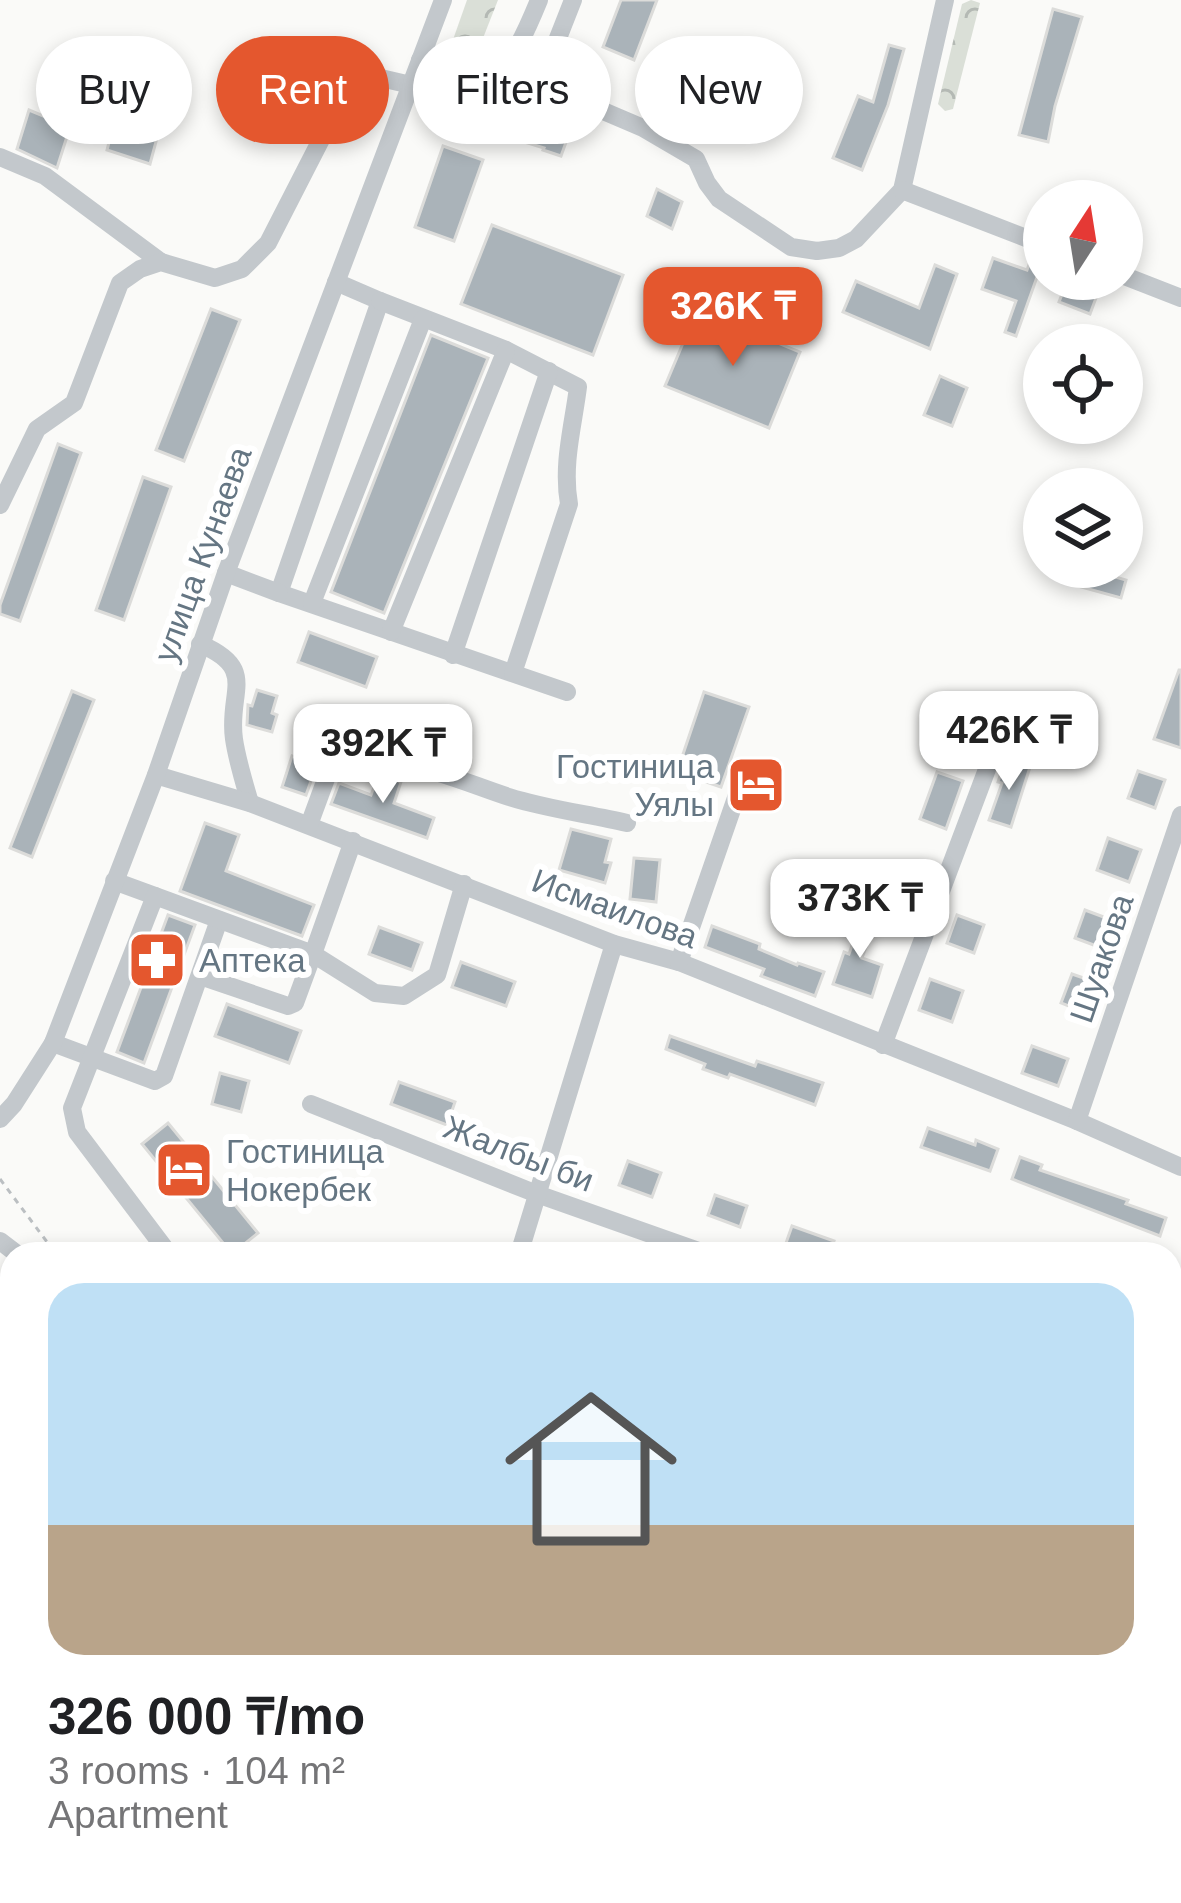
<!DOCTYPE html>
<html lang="en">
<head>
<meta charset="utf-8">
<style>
	:root { --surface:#fff; --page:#f6f6f6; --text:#202124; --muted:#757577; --accent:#e4572e }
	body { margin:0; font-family:Arial,sans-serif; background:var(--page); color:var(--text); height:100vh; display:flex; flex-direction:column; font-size:45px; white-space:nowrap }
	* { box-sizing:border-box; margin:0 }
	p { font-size:39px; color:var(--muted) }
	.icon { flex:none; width:66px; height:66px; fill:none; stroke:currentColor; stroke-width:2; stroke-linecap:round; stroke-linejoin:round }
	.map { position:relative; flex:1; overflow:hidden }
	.drawer { position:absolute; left:0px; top:1242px; width:1182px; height:663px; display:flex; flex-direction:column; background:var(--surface); border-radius:36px 36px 0 0; box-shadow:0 6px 18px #0003 }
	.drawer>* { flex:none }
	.guide { position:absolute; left:36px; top:36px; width:1110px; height:108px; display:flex; gap:24px }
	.needle { width:78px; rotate:12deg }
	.tools { position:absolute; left:1023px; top:180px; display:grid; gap:24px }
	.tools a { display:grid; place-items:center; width:120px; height:120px; border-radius:50%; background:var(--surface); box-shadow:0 6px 18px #0003; font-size:60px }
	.price { position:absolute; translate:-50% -102px; padding:0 27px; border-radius:24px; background:#fff; color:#222; font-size:39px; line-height:78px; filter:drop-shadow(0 3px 6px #0008) }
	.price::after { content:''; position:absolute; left:50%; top:72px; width:36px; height:27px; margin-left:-18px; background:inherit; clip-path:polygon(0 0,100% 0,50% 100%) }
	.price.selected { background:var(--accent); color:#fff }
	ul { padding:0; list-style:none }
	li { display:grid; align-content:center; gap:24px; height:636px; padding:0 48px }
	li span { display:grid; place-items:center; height:372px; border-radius:36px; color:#555 }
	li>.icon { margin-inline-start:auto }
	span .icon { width:216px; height:216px; fill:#fffc; stroke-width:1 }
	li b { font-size:51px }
	.chip { padding:0 42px; border-radius:54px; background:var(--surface); box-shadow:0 6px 18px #0003; font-size:42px; line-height:108px }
	.chip.selected { background:var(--accent); color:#fff }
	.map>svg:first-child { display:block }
	.green { fill:#dadfd7 }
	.forest { fill:url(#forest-crowns) }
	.building { fill:#aab3b9; stroke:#dcdcda; stroke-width:3 }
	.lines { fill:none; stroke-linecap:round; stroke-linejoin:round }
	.path { stroke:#bbbfc2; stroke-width:3; stroke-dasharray:6 6; stroke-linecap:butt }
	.minor { stroke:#c3c8cc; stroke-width:18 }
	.labels { text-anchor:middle; stroke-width:12; stroke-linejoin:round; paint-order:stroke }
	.street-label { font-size:33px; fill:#657683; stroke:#fff }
	.poi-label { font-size:33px; fill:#657683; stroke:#fff; text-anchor:start }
</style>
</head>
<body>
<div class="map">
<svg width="1181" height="1903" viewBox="0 0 1181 1903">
	<defs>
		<pattern id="forest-crowns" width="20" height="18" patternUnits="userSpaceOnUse" patternTransform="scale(3)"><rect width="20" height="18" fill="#dadfd7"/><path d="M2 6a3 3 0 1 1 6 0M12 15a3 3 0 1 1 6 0" fill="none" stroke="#b4b9b4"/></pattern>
	</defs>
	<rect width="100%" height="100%" fill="#fafaf8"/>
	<polygon class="green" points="12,1882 12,1893 175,1893 183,1903 0,1903 0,1892"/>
	<g class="forest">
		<polygon points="467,0 498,0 474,61 459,62 449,51"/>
		<polygon points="971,0 980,3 953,109 945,111 938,104 962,4"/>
	</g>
	<g class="building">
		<polygon points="621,0 657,0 634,60 603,47"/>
		<polygon points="1053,9 1082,17 1055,106 1048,142 1019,135"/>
		<polygon points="889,45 904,49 888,105 862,170 833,158 858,96 873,102"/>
		<polygon points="463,101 569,134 561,156 543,150 544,148 457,121"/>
		<polygon points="29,110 70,127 57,168 17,149"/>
		<polygon points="114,123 157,138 150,164 107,150"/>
		<polygon points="443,146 483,160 454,241 415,227"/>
		<polygon points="657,189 682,202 672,229 647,216"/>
		<polygon points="492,225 623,275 593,355 461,304"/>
		<polygon points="993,258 1027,270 1031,259 1044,263 1044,279 1037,277 1016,336 1005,332 1016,301 982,289"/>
		<polygon points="935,265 957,274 930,349 843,312 856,281 919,308"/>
		<polygon points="1068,279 1099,290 1090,314 1059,302"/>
		<polygon points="211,309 240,320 184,461 156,450"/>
		<polygon points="697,310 800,352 769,428 665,386"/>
		<polygon points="431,335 488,358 384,613 331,592"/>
		<polygon points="940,376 967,388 952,426 924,415"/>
		<polygon points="58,444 81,453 20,621 0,614 0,605"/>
		<polygon points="143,477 171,487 124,620 96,610"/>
		<polygon points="1067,567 1081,567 1126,580 1121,598 1063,582"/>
		<polygon points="309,632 377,657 366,687 298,662"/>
		<polygon points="1179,670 1181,670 1181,748 1154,739"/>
		<polygon points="257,690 277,696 272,713 277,715 272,732 247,725 248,705 252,706"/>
		<polygon points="72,691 94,700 32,857 10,848"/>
		<polygon points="704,692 749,707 721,787 677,772"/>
		<polygon points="292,756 317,764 306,795 282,787"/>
		<polygon points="1005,761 1030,767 1011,827 989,820 1002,783 998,782"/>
		<polygon points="1138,771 1165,780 1155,808 1128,798"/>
		<polygon points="937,772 963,781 946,829 920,819"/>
		<polygon points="379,774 401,782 394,803 434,818 427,838 331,804 339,783 371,795"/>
		<polygon points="205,823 239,835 226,871 314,905 302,936 180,891"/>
		<polygon points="571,829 611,839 605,862 611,863 605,883 559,870"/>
		<polygon points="1108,838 1141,850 1129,882 1097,870"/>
		<polygon points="634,858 660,860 656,902 630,899"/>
		<polygon points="865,908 878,913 862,958 882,965 872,997 833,984 844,952 849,954"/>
		<polygon points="1085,910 1117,922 1107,950 1075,938"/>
		<polygon points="168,915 195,925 144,1063 117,1052"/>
		<polygon points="957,915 984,925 974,953 947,943"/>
		<polygon points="712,926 760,944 759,949 797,965 798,963 824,972 815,996 761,976 764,969 705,947"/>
		<polygon points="379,927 422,943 412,970 369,954"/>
		<polygon points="461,962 515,982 506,1006 452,987"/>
		<polygon points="1072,974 1095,982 1084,1012 1061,1003"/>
		<polygon points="930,979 963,991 952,1022 919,1010"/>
		<polygon points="227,1004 301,1031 289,1063 215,1036"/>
		<polygon points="670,1036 755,1066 757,1061 823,1083 815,1105 730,1074 728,1078 703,1069 705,1064 666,1049"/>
		<polygon points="1032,1046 1068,1059 1058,1086 1022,1073"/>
		<polygon points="220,1073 249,1081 241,1112 212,1104"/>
		<polygon points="399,1082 455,1102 447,1125 391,1104"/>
		<polygon points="168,1123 258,1233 232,1254 142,1144"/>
		<polygon points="928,1128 975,1145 976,1140 998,1149 990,1171 921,1147"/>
		<polygon points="1020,1157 1042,1165 1040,1170 1128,1200 1126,1204 1166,1218 1160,1236 1012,1179"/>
		<polygon points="628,1161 661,1173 652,1197 619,1185"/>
		<polygon points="715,1195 747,1206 740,1227 708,1215"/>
		<polygon points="792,1226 834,1241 829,1254 816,1254 786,1243"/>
	</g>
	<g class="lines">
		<g class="path">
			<polyline points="0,1179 56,1254"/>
			<polyline points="0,1367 12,1383"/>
			<polyline points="0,1440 12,1456"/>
			<polyline points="5,1465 12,1475"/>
			<polyline points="0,1467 12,1458"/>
		</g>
		<g class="minor">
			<path d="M420,60C439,71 501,99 522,93C529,91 534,87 540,84L643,128L696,159L707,183L719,199L791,247L817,251L839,248L856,239L902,190L945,0"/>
			<polyline points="540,84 573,0"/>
			<path d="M490,87C513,60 526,32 539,0"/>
			<polyline points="0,157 45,176 161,262"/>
			<polyline points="902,190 1044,245"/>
			<polyline points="1122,275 1181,298"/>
			<polyline points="336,282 380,301 279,593 567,692"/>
			<path d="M380,301L506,350L578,387C573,427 562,464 569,504L513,673"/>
			<polyline points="0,505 37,429 74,403 120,283 140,269 161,262 215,278 242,269 268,243 350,83 372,76 411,85"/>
			<polyline points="226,573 279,593"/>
			<polyline points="312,603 423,319"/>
			<polyline points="391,632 506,350"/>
			<path d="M200,644C259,669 227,692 234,739C237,760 244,782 250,803"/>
			<polyline points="453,655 549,371"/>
			<polyline points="156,775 250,803 614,944 679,962 1077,1121 1181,1167"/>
			<path d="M309,825L330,768C386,745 456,780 509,797C547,809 588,814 627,823"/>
			<polyline points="114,881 155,896"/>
			<polyline points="679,962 737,795"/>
			<polyline points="200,976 288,1006 295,1003 313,954 375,993 404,996 437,975 464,884"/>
			<polyline points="53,1043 155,1081 164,1076 219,920"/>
			<polyline points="883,1045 992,756"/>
			<polyline points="311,1104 537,1194 707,1254"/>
			<polyline points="0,1119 14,1104 53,1043 156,775 226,573 443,0"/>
			<polyline points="1077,1121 1181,815"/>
			<polyline points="0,1241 17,1254"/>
			<polyline points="169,1254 77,1132 72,1108 155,896 313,954 353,841"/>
			<polyline points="519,1254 614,944"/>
			<polyline points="0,1304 12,1295"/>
			<polyline points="1170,1417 1181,1421"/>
			<polyline points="340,1903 342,1893"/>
			<polyline points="748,1903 751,1893"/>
		</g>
	</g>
	<defs>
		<g id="hotel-square" transform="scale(3)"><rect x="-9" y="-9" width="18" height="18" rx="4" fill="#e4572e" stroke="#fff"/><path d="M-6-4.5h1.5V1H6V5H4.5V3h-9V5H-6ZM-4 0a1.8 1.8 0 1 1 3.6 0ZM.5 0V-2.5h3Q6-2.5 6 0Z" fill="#fff"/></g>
		<g id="pharmacy-square" transform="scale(3)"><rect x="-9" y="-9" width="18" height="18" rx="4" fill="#e4572e" stroke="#fff"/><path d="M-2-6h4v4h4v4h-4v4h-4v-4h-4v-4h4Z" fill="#fff"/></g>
	</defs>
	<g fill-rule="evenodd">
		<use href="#hotel-square" x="756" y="785"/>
		<use href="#pharmacy-square" x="157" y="960"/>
		<use href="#hotel-square" x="184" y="1170"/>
	</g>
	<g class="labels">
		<g class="street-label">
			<text transform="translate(202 554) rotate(-70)" y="12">улица Кунаева</text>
			<text transform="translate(615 908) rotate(20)" y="12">Исмаилова</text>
			<text transform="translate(1101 958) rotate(-71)" y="12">Шуакова</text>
			<text transform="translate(519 1153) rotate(21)" y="12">Жалбы би</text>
		</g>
		<g class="poi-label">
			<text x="714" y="778" text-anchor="end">Гостиница<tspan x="714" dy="38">Уялы</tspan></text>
			<text x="199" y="972">Аптека</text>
			<text x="226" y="1163">Гостиница<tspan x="226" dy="38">Нокербек</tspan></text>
		</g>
	</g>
</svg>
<div class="tools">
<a><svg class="needle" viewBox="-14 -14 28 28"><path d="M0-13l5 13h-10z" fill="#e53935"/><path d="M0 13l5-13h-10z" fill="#757577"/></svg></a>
<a><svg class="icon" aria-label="locate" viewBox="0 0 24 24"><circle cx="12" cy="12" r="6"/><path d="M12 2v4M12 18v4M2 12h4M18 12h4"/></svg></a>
<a><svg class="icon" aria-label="layers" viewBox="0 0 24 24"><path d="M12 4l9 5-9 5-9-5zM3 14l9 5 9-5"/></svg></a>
</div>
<b class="price selected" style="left:733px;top:369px">326K ₸</b>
<b class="price" style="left:1009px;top:793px">426K ₸</b>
<b class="price" style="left:383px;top:806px">392K ₸</b>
<b class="price" style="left:860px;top:961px">373K ₸</b>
<div class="guide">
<a class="chip">Buy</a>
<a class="chip selected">Rent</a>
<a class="chip">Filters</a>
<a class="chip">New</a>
</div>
<section class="drawer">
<ul>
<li><span style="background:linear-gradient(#bfe0f5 65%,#b9a48a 0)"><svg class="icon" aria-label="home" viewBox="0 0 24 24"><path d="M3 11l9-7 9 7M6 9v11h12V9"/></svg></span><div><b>326 000 ₸/mo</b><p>3 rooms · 104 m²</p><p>Apartment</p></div></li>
</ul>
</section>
</div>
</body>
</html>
